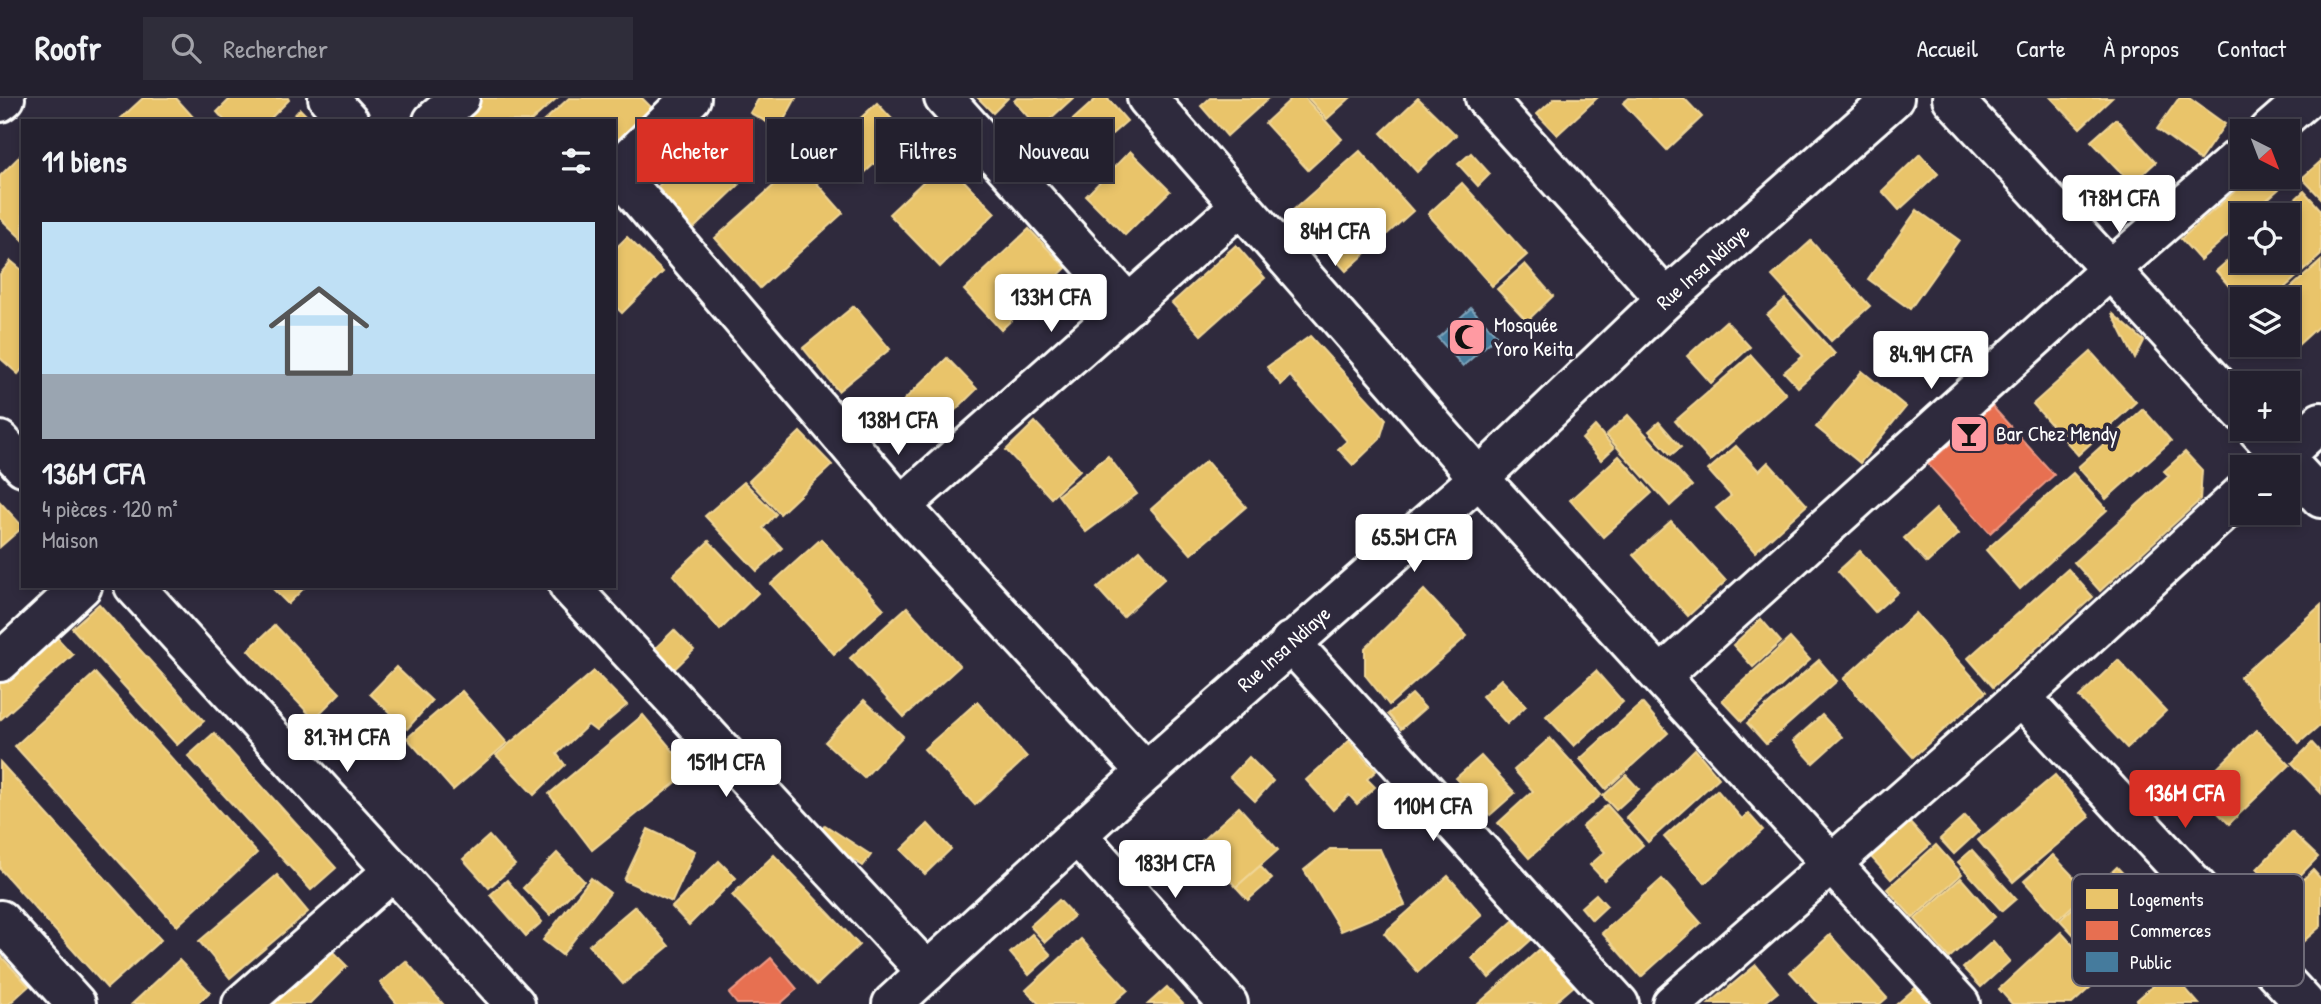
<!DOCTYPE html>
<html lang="fr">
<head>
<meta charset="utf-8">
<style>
	:root { --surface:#23202e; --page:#2f2d3a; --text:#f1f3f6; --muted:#a3a3aa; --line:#403e4a; --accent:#d93025 }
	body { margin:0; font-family:"Patrick Hand",sans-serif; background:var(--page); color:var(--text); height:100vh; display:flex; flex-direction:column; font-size:26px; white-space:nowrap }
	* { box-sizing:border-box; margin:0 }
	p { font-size:23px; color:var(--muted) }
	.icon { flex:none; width:38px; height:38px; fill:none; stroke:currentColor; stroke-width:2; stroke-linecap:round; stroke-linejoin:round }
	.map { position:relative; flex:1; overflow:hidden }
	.sheet { position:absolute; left:21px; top:21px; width:595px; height:469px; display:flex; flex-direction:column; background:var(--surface); border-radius:0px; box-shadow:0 4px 10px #0003,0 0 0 2px var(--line) }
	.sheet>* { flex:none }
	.banner { position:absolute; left:637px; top:21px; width:665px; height:63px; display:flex; gap:14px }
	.needle { width:46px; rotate:138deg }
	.buttons { position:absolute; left:2230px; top:21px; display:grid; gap:14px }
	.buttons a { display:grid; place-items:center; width:70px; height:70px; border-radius:0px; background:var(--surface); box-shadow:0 4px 10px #0003,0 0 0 2px var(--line); font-size:35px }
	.price { position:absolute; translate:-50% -60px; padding:0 16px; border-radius:7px; background:#fff; color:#222; font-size:23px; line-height:46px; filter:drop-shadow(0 2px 4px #0008) }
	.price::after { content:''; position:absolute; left:50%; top:42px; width:21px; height:16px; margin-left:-10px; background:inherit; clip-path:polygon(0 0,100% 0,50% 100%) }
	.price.active { background:var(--accent); color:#fff }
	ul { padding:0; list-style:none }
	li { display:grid; align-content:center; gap:14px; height:371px; padding:0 21px }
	li span { display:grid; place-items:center; height:217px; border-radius:0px; color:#555 }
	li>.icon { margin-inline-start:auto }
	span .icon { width:126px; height:126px; fill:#fffc; stroke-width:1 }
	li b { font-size:30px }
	h2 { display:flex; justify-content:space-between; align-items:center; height:84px; padding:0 21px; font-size:30px }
	.pill { padding:0 24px; border-radius:0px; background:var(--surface); box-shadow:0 4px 10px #0003,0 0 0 2px var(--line); font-size:24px; line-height:63px }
	.pill.active { background:var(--accent); color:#fff }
	header { display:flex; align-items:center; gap:42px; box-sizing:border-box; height:98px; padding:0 35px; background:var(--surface); border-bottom:2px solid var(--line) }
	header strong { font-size:33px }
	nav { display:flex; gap:38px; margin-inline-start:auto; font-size:24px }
	.search { width:490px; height:63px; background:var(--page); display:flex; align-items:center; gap:18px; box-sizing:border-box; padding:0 24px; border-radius:0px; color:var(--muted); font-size:26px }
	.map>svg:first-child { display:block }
	.homes { fill:#e9c46a; stroke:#f0d697; stroke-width:2 }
	.shops { fill:#e76f51; stroke:#ee9a85; stroke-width:2 }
	.public { fill:#457b9d; stroke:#7da3ba; stroke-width:2 }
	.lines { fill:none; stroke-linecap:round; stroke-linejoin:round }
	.street-casing { stroke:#fff; stroke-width:44 }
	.secondary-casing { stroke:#fff; stroke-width:44 }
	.street { stroke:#2f2a3d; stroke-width:38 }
	.secondary { stroke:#2f2a3d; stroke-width:38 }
	.labels { text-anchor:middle; stroke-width:7; stroke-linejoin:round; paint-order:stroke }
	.street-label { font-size:21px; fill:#fff; stroke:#2f2a3d }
	.poi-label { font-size:21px; fill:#fff; stroke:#2f2a3d; text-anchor:start }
	.key { fill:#2f2a3d; stroke:#6d6a77; stroke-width:2 }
	.key-label { font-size:19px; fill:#fff }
</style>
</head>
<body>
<header>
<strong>Roofr</strong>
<div class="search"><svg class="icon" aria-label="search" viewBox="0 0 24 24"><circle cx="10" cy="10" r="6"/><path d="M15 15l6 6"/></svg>Rechercher</div>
<nav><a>Accueil</a><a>Carte</a><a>À propos</a><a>Contact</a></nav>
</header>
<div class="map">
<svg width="2321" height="906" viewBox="0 0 2321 906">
	<rect width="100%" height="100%" fill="#2f2a3d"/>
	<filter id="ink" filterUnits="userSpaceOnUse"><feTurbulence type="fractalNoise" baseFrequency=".0143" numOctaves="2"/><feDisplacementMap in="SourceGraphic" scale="14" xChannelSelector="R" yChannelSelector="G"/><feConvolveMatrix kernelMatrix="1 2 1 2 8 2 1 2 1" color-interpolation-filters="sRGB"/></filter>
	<g filter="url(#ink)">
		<g class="homes">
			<polygon points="143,0 176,0 195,21 118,23"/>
			<polygon points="231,0 288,0 289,2 268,23 225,23 217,14"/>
			<polygon points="478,0 557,0 531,23 453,23"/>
			<polygon points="569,0 642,0 653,11 614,46 614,23 544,23"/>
			<polygon points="759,0 796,0 779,31 750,15"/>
			<polygon points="978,0 1008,0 993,15"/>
			<polygon points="1017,0 1073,0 1039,31 1014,3"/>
			<polygon points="1097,0 1107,0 1127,23 1073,70 1049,43"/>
			<polygon points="1210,0 1269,0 1227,38 1201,8"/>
			<polygon points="1292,0 1305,0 1342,41 1308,72 1265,25"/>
			<polygon points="1308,0 1350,0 1327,21"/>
			<polygon points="1418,0 1456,37 1417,74 1381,35"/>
			<polygon points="1555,0 1597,0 1557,37 1537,16"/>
			<polygon points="1629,0 1684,0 1702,19 1667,52 1623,5"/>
			<polygon points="2051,0 2112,0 2080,30"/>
			<polygon points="2179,0 2189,0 2225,26 2200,62 2157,31"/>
			<polygon points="877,5 906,36 859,80 829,49"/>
			<polygon points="300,11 312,23 289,23"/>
			<polygon points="2116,21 2156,64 2132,86 2091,43"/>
			<polygon points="701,47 739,87 694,130 655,91"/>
			<polygon points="1130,53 1170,93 1125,137 1086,98"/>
			<polygon points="1360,53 1413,113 1346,173 1292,113"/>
			<polygon points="23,55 23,142 0,120 0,78"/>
			<polygon points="1471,55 1490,76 1478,88 1458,66"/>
			<polygon points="1920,56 1938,76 1899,112 1882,93"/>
			<polygon points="945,63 995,115 940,169 889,116"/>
			<polygon points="2321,63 2321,100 2302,80"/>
			<polygon points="799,65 843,115 760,190 715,140"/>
			<polygon points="2251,79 2268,79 2279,91 2250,117 2242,117 2242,125 2200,162 2181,141"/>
			<polygon points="1462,85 1527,157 1492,188 1428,116"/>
			<polygon points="2304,93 2321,112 2321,157 2272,201 2242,203 2216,173 2242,150 2242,163 2287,163 2287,117 2278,117"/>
			<polygon points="1917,112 1959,142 1910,211 1868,181"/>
			<polygon points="1029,131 1066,170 1001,232 964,192"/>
			<polygon points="627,139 663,174 622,215 614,207 614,152"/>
			<polygon points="1811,143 1870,208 1831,243 1772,178"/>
			<polygon points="1236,147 1265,180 1201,237 1172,205"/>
			<polygon points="11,163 23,173 23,270 18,276 0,260 0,176"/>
			<polygon points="2321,163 2321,226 2298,247 2287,235 2287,201 2278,201"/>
			<polygon points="1525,166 1553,198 1527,223 1497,191"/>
			<polygon points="1785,201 1835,256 1798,289 1784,274 1803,258 1767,217"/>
			<polygon points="854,208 890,251 838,293 803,250"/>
			<polygon points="2112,215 2144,243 2135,261"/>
			<polygon points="1726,223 1750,249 1711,285 1687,258"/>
			<polygon points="1310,238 1386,321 1380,341 1353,367 1338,351 1347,343 1290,278 1281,287 1267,269"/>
			<polygon points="2091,254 2136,304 2078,357 2033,306"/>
			<polygon points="1751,257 1786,296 1710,363 1675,323"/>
			<polygon points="947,260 977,291 934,333 904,302"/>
			<polygon points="1862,273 1906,309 1860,365 1816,329"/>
			<polygon points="2143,311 2171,343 2106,401 2078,369"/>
			<polygon points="1628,317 1692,388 1670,408 1606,337"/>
			<polygon points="1035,324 1080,372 1051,400 1006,352"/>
			<polygon points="1659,324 1681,349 1671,357 1649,333"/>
			<polygon points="1595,328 1614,350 1601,362 1582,341"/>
			<polygon points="800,334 832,367 780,416 749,383"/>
			<polygon points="1736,348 1759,373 1768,364 1807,407 1755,454 1716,410 1731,398 1708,372"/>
			<polygon points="2185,354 2202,372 2200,402 2100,493 2074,464 2169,378 2164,373"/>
			<polygon points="1108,358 1137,396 1086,434 1058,397"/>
			<polygon points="1619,358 1652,395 1603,439 1570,402"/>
			<polygon points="1206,363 1246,409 1191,456 1151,411"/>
			<polygon points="2073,375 2107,412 2020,491 1986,452"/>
			<polygon points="744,384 776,416 763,430 782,450 757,473 705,418"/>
			<polygon points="0,404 23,429 0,449"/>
			<polygon points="1936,411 1959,436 1927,465 1904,440"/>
			<polygon points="1671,423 1726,483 1688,518 1633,457"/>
			<polygon points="821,441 884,511 834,556 771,486"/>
			<polygon points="709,443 758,495 720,532 673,477"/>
			<polygon points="1140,452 1165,480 1123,519 1097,490"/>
			<polygon points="1860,453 1898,494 1875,514 1838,473"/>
			<polygon points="2068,471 2093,499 1993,589 1968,560"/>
			<polygon points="270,488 306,488 288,506"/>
			<polygon points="1424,492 1467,538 1389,607 1365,577 1365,550"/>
			<polygon points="99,506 204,623 177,647 72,530"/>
			<polygon points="2321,507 2321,626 2299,645 2240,579"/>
			<polygon points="907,509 960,568 904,619 850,560"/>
			<polygon points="1916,515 1986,594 1913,659 1843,581"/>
			<polygon points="1761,521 1781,544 1753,569 1733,547"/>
			<polygon points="275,527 340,595 314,621 248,552"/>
			<polygon points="48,530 73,557 0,622 0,573"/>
			<polygon points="674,532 694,552 661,584 641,564"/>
			<polygon points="1790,540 1810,562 1742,623 1722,602"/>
			<polygon points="1819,562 1837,583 1766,646 1747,625"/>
			<polygon points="2118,562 2166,613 2127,650 2079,599"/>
			<polygon points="396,569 432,603 407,631 370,596"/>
			<polygon points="594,573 627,607 596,633 588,627 557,656 565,667 534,697 496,657"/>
			<polygon points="1596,573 1623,604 1574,648 1546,618"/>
			<polygon points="95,575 257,755 177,828 15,648"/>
			<polygon points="1501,581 1526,608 1507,626 1482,598"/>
			<polygon points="462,593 507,645 453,692 407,640"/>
			<polygon points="1412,596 1425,610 1401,631 1388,616"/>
			<polygon points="864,602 903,638 864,680 825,644"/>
			<polygon points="977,604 1027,659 975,707 924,651"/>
			<polygon points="1642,605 1668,635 1606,691 1580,661"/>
			<polygon points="643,617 690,673 592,752 549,696"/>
			<polygon points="1822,617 1842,639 1813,665 1793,643"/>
			<polygon points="2256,632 2290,667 2229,726 2195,692"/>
			<polygon points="214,635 336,770 311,792 188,658"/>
			<polygon points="1550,640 1601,697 1529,760 1498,725 1533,693 1514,672"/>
			<polygon points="1349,643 1376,673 1367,681 1375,689 1357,706 1349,697 1333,712 1306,682"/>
			<polygon points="2312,645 2321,655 2321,695 2292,665"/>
			<polygon points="1695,651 1719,680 1648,744 1626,719"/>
			<polygon points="1481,658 1515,695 1490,717 1456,680"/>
			<polygon points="1249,659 1273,683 1255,703 1230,679"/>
			<polygon points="0,664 161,842 107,890 0,771"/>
			<polygon points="1626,677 1639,691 1616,712 1603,698"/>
			<polygon points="2055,677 2090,719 2013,784 1978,742"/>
			<polygon points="1717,692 1742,721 1748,715 1763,732 1705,785 1664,739"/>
			<polygon points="1607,707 1643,747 1604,782 1590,767 1605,754 1582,729"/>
			<polygon points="1239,709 1278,752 1236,789 1198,746"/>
			<polygon points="1965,718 1979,733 1954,756 1940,741"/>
			<polygon points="1909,724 1930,747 1891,781 1871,759"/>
			<polygon points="928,726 951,751 925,776 901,752"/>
			<polygon points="825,727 871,757 863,768 817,738"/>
			<polygon points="648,731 695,753 672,804 624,782"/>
			<polygon points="2292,734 2318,759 2283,795 2257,771"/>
			<polygon points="489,738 515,767 489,790 463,761"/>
			<polygon points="1145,745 1167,770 1150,785 1128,761"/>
			<polygon points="1936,747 1962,776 1913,820 1887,791"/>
			<polygon points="1330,751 1380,751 1405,807 1341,833 1304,772"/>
			<polygon points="1972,752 2016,801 2002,813 1958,764"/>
			<polygon points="557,755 584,783 550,817 523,790"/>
			<polygon points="774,757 859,847 817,887 732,797"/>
			<polygon points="2053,757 2088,794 2058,821 2024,783"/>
			<polygon points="719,763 736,780 689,827 672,809"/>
			<polygon points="1260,768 1272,781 1248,802 1236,789"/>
			<polygon points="2117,769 2167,823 2149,840 2141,832 2120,852 2130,861 2112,878 2060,822"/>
			<polygon points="2313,772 2321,781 2321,828 2298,848 2268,814"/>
			<polygon points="277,777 308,814 230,880 199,843"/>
			<polygon points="1448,778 1482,817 1418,874 1384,835"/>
			<polygon points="591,780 610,795 562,857 543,842"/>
			<polygon points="1961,780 1995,819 1949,860 1915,821"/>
			<polygon points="1662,781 1701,825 1641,879 1602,835"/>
			<polygon points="507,782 542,824 526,838 490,797"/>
			<polygon points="1596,796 1607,808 1592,822 1581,809"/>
			<polygon points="1059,802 1074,818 1045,844 1030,828"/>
			<polygon points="635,808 669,848 623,886 589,847"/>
			<polygon points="1513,823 1531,842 1489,880 1472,860"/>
			<polygon points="2061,834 2102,879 2072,906 2012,906 1999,891"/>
			<polygon points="1032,836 1051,857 1029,877 1010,855"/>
			<polygon points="1830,837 1887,900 1880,906 1819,906 1790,874"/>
			<polygon points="1081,841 1128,892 1112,906 1039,906 1026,892"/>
			<polygon points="1993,843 2010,863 1981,889 1963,870"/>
			<polygon points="326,847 347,868 309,906 267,906"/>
			<polygon points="1540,851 1574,888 1553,906 1478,906"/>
			<polygon points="0,857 29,888 9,906 0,906"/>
			<polygon points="179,862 210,894 197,906 132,906"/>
			<polygon points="406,863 443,906 397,906 380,885"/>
			<polygon points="1756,867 1778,894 1763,906 1709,906"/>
			<polygon points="2170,873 2199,906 2140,906 2137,902"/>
			<polygon points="1921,885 1939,906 1897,906"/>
			<polygon points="1167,889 1183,906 1148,906"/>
		</g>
		<g class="shops">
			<polygon points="1992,308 2054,377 1990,435 1928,366"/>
			<polygon points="771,860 797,891 780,906 737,906 729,896"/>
		</g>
		<polygon class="public" points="1471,210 1497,238 1463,268 1438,240"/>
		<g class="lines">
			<g class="street-casing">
				<g id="street">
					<polyline points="328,0 349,23"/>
					<polyline points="944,0 1129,207"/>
					<polyline points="1147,0 1479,380 1960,906"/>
					<polyline points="1485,0 1666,201"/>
					<polyline points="1952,0 2242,314"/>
					<polyline points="0,4 5,0"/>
					<polyline points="433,23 460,0"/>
					<polyline points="2269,33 2307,0"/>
					<polyline points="616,73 901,408 1146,674"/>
					<polyline points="614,75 691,0"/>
					<polyline points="2257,331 2321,400"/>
					<polyline points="0,343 23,368"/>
					<polyline points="2271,369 2321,324"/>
					<polyline points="901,408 1241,107"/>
					<polyline points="134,488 515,906"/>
					<polyline points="569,488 927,874"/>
					<polyline points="1290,544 1619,906"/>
					<polyline points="0,564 82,488"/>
					<polyline points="1662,577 2110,172 2242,57"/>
					<polyline points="2021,599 2305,906"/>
					<polyline points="1077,737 1228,906"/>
					<polyline points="0,822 76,906"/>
					<polyline points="242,906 394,772"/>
					<polyline points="1672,906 2021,599 2242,396"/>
				</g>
			</g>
			<g class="secondary-casing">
				<polyline id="secondary" points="892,906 1146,674 1479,380 1666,201 1894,0"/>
			</g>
			<use href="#street" class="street"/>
			<use href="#secondary" class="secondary"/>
		</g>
	</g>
	<defs>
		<g id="mosque-square" transform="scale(2.0125)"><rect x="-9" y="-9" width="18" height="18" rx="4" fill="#ff9aa2" stroke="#2f2a3d"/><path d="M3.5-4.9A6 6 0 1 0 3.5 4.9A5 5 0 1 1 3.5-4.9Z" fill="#111"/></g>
		<g id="bar-square" transform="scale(2.0125)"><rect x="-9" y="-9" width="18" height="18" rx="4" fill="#ff9aa2" stroke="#2f2a3d"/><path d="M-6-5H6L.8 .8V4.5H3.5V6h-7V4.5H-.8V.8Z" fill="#111"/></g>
	</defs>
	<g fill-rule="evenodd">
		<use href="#mosque-square" x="1467" y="239"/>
		<use href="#bar-square" x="1969" y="336"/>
	</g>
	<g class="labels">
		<g class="street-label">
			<text transform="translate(1703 169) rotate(-42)" y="7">Rue Insa Ndiaye</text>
			<text transform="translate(1284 551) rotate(-42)" y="7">Rue Insa Ndiaye</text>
		</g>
		<g class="poi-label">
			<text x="1494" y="234">Mosquée<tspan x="1494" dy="24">Yoro Keita</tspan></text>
			<text x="1996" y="343">Bar Chez Mendy</text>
		</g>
	</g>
	<rect x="2072" y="776" width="232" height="112" rx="10" class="key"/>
	<rect x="2086" y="791" width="32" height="20" fill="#e9c46a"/>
	<rect x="2086" y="823" width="32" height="19" fill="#e76f51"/>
	<rect x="2086" y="854" width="32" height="20" fill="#457b9d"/>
	<g class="key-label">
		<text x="2130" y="808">Logements</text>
		<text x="2130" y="839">Commerces</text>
		<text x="2130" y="871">Public</text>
	</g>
</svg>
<div class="buttons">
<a><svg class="needle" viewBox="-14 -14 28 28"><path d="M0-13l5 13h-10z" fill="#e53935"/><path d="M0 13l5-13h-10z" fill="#a3a3aa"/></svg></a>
<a><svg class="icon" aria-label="locate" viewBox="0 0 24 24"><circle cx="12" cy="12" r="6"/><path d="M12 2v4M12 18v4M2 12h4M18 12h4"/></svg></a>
<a><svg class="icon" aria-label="layers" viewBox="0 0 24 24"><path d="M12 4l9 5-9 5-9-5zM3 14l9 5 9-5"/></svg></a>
<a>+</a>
<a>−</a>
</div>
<b class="price" style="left:2119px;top:137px">178M CFA</b>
<b class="price" style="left:1335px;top:170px">84M CFA</b>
<b class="price" style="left:1051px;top:236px">133M CFA</b>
<b class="price" style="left:1931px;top:293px">84.9M CFA</b>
<b class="price" style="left:898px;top:359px">138M CFA</b>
<b class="price" style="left:1414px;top:476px">65.5M CFA</b>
<b class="price" style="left:347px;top:676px">81.7M CFA</b>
<b class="price" style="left:726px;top:701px">151M CFA</b>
<b class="price active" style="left:2185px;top:732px">136M CFA</b>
<b class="price" style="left:1433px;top:745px">110M CFA</b>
<b class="price" style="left:1175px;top:802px">183M CFA</b>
<div class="banner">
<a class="pill active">Acheter</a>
<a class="pill">Louer</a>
<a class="pill">Filtres</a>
<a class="pill">Nouveau</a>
</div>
<section class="sheet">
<h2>11 biens<svg class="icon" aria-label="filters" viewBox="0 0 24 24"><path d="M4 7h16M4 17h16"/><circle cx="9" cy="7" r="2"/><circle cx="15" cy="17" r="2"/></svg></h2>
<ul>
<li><span style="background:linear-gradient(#bfe0f5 70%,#9aa5b1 0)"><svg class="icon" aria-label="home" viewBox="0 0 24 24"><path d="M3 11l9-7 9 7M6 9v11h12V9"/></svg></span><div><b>136M CFA</b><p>4 pièces · 120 m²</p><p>Maison</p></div></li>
</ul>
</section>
</div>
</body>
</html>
